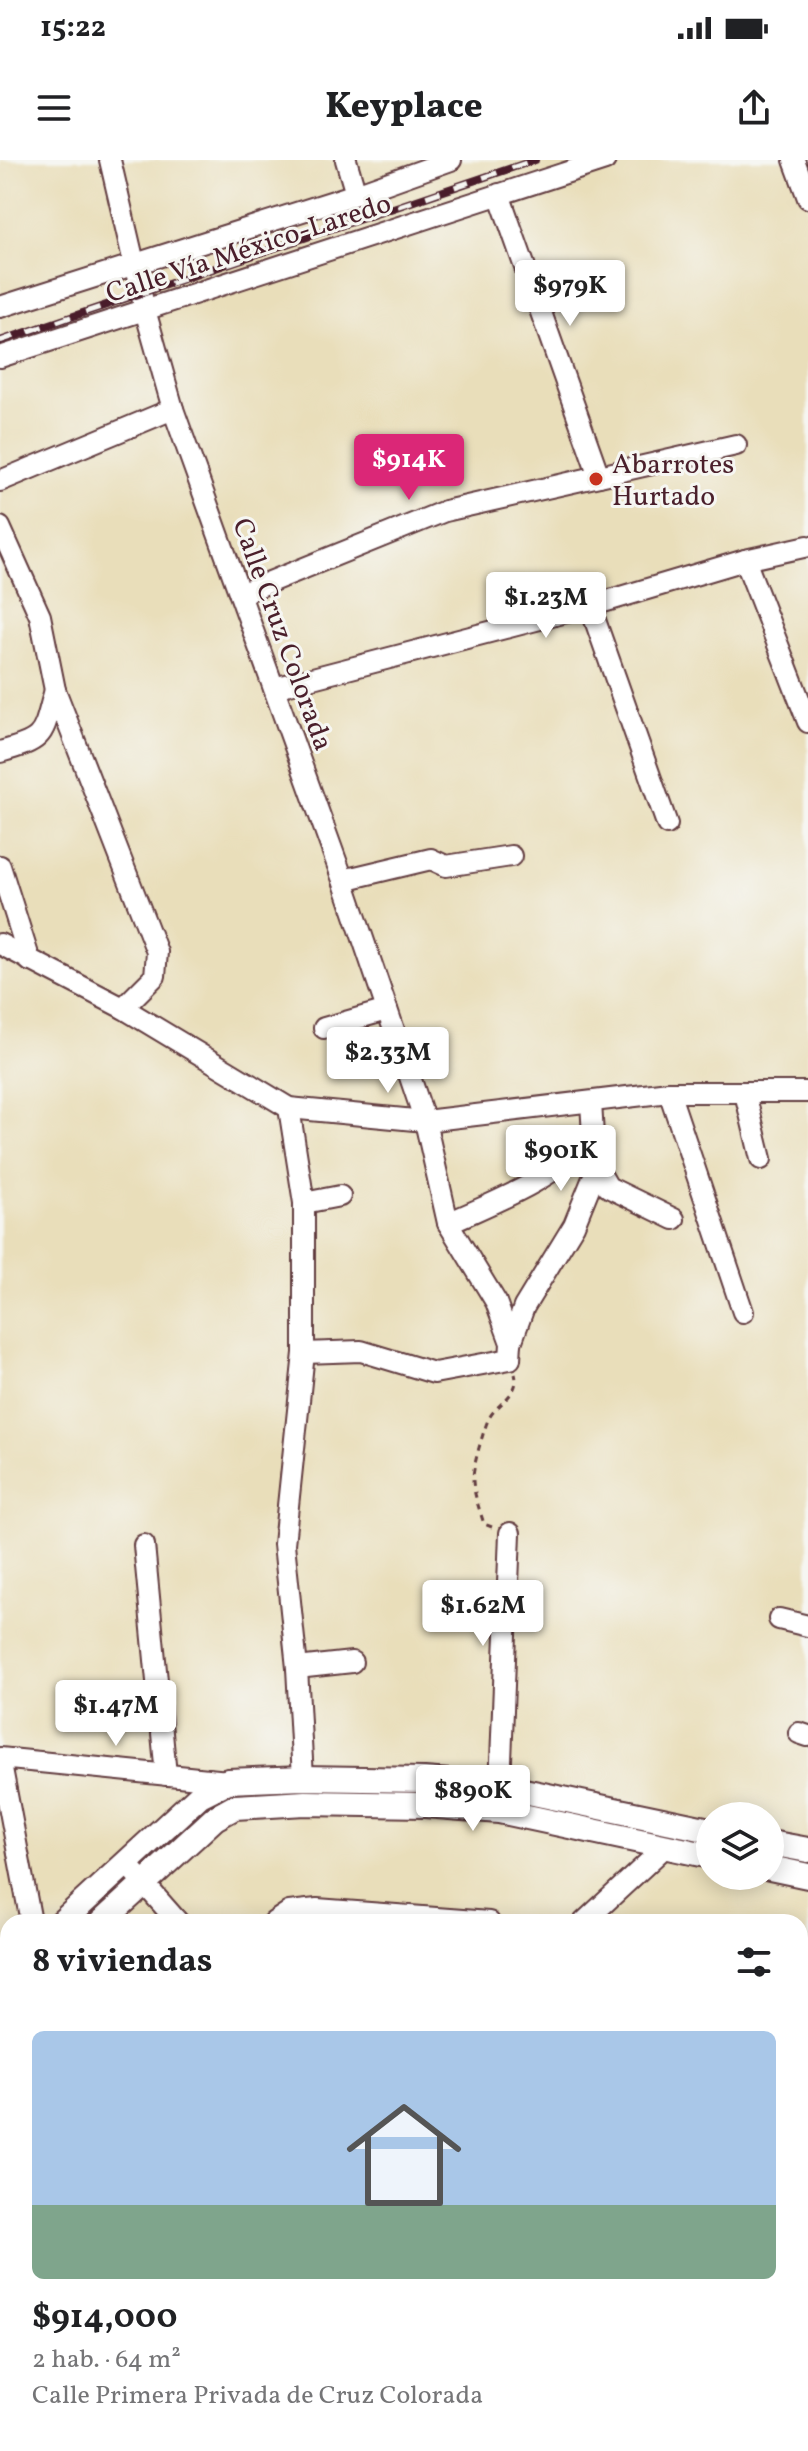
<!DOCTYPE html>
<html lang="es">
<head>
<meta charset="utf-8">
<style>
	:root { --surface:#fff; --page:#f2f2f2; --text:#202124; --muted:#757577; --accent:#db2777 }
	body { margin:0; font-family:Vollkorn,serif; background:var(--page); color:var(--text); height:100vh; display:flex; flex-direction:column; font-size:30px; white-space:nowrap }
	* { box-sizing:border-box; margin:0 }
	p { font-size:26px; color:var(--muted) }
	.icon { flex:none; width:44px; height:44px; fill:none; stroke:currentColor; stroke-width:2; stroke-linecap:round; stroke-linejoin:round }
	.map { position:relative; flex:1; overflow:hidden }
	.details { position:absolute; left:0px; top:1754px; width:808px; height:538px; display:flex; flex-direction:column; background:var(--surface); border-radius:24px 24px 0 0; box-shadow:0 4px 20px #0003 }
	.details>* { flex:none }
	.controls { position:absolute; left:696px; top:1642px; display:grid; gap:16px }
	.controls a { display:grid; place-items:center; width:88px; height:88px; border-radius:50%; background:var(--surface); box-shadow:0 4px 20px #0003; font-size:40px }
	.price { position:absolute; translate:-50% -68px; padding:0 18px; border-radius:8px; background:#fff; color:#222; font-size:26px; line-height:52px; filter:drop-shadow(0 2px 4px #0008) }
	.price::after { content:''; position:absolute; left:50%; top:48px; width:24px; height:18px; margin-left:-12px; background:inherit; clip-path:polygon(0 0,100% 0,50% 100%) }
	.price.selected { background:var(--accent); color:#fff }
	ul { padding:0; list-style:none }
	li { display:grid; align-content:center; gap:16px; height:424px; padding:0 32px }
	li span { display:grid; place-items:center; height:248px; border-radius:12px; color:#555 }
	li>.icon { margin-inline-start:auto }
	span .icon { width:144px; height:144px; fill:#fffc; stroke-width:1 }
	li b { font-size:34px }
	h2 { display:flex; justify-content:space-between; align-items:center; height:96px; padding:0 32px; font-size:34px }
	.status { display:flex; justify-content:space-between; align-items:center; height:56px; padding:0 40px; background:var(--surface); direction:ltr }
	.status svg { height:22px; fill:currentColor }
	header { display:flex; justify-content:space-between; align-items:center; height:104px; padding:0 32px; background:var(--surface); font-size:36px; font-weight:800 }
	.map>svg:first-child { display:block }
	.built { fill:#f5cfdb }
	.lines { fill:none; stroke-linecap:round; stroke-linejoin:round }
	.minor-casing { stroke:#623c40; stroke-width:24 }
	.tertiary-casing { stroke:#623c40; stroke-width:28 }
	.path { stroke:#623c40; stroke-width:3; stroke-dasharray:6 6; stroke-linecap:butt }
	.minor { stroke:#fff; stroke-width:20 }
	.tertiary { stroke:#fff; stroke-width:24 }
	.rail-casing { stroke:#4a1f2b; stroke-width:8 }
	.rail { stroke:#f6f6f2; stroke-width:5; stroke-dasharray:15; stroke-linecap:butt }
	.poi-dot { fill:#c8321e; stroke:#f6f6f2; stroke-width:3 }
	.labels { text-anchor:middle; stroke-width:6; stroke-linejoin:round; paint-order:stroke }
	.street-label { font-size:28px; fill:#4a1f2b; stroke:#f6f6f2 }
	.poi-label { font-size:28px; fill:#4a1f2b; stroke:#f6f6f2; text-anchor:start }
</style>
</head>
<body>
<div class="status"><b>15:22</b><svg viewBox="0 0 49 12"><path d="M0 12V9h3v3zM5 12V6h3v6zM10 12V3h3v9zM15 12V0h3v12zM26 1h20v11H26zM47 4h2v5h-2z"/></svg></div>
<header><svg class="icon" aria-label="menu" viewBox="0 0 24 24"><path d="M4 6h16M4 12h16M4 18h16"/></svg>Keyplace<svg class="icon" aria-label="share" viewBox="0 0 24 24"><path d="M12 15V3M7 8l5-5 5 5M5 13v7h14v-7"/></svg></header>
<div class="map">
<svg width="808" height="2291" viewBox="0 0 808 2291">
	<rect width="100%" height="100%" fill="#f6f6f2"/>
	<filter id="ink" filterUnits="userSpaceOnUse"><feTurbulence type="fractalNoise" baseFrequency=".0125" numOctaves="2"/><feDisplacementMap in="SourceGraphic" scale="16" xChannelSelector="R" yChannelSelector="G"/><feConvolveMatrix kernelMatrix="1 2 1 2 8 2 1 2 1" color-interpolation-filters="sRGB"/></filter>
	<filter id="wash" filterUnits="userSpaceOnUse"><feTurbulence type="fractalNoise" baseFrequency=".006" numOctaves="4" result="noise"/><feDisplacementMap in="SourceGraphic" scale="32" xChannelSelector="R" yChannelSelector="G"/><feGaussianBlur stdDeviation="1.8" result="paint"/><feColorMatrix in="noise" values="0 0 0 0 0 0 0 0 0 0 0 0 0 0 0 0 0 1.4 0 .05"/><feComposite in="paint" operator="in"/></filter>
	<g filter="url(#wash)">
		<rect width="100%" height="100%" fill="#e9deba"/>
		<polygon class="built" points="539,2284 636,2284 628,2291 545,2291"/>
	</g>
	<g filter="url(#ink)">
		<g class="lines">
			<g class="minor-casing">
				<g id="minor">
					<polyline points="110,0 145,150 173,249 343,720 425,961 448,1063 496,1142 511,1183 510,1199 434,1213 361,1191 304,1193"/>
					<polyline points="346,0 356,34"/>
					<polyline points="794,0 808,38"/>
					<polyline points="499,34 599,316"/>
					<polyline points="0,147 356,34 451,0"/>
					<polyline points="0,197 605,0"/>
					<polyline points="0,321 173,249"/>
					<polyline points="0,367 40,456 55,530 157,792 155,816 123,848"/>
					<polyline points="745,400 808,562"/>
					<polyline points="240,434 445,351 736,285"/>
					<polyline points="590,446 667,664"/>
					<polyline points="274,528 590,446 745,400 808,386"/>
					<path d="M0,592C48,579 42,575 55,530"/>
					<polyline points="0,706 30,801"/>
					<polyline points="343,720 431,699 446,706 511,696"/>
					<polyline points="0,784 123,848 289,948 425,961 669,932 808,932"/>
					<polyline points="324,868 387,850"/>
					<polyline points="669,932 743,1152"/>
					<polyline points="745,933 761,999"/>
					<polyline points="289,948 304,1043 304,1193 284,1384 297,1508 303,1618"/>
					<polyline points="597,1008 608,1027 674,1059"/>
					<polyline points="304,1043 340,1036"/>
					<path d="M448,1063C501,1039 552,1021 593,976L591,942"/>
					<polyline points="511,1183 524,1147 574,1065 597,1008 593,976"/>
					<polyline points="144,1385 166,1615"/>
					<polyline points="779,1459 808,1466"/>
					<polyline points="297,1508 352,1502"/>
					<polyline points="799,1573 808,1576"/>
					<polyline points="500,1626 510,1373"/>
					<polyline points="126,1703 178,1762"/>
					<polyline points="31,1762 0,1598 228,1621"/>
					<polyline points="274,1762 289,1752 317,1749 489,1762"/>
					<polyline points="584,1762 666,1686"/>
					<polyline points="800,1810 808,1811"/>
					<polyline points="0,2014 8,2007"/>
					<polyline points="0,2048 8,2056"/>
					<polyline points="800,2112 808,2119"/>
					<polyline points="800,2151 808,2144"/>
					<polyline points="800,2175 808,2184"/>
					<polyline points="0,2198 8,2207"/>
					<polyline points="379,2284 386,2291"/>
					<polyline points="519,2284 526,2291"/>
					<polyline points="12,2291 19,2284"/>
					<polyline points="174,2291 181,2284"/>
					<polyline points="317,2291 325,2284"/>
					<polyline points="648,2291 656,2284"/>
					<polyline points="793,2291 799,2286"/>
				</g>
			</g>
			<g class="tertiary-casing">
				<g id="tertiary">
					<polyline points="770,1683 808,1690"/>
					<polyline points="770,1708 808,1716"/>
					<polyline points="62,1762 200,1635 228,1621 303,1618 424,1620 500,1626 710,1670"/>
					<polyline points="102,1762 215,1658 235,1647 305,1643 425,1645 499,1651 710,1696"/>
					<polyline points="0,1819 8,1812"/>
					<polyline points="0,1855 8,1848"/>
				</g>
			</g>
			<path class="path" d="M492,1367L484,1364C480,1351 474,1335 473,1321C472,1309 483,1272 488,1260C496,1243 521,1235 515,1214"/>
			<use href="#minor" class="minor"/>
			<use href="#tertiary" class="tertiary"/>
			<g class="rail-casing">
				<polyline id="rail" points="0,181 535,0"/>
			</g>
			<use href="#rail" class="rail"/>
		</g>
	</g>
	<circle class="poi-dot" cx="596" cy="319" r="8"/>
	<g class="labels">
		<g class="street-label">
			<text transform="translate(248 87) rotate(-18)" y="10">Calle Vía México-Laredo</text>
			<text transform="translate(284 474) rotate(70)" y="10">Calle Cruz Colorada</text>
		</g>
		<g class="poi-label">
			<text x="612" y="313">Abarrotes<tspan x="612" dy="32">Hurtado</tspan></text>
		</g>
	</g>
</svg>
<div class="controls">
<a><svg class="icon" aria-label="layers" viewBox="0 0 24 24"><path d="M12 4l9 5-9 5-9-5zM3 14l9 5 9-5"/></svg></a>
</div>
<b class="price" style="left:570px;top:168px">$979K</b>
<b class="price selected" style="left:409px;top:342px">$914K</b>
<b class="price" style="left:546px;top:480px">$1.23M</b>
<b class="price" style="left:388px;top:935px">$2.33M</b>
<b class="price" style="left:561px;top:1033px">$901K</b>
<b class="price" style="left:483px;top:1488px">$1.62M</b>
<b class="price" style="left:116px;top:1588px">$1.47M</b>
<b class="price" style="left:473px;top:1673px">$890K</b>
<section class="details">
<h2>8 viviendas<svg class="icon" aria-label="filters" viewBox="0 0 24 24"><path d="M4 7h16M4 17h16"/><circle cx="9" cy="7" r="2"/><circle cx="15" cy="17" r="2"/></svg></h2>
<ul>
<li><span style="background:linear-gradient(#a9c7e8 70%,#7fa58c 0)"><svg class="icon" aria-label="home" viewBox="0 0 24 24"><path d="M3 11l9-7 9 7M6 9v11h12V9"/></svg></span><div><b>$914,000</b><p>2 hab. · 64 m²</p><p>Calle Primera Privada de Cruz Colorada</p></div></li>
</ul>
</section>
</div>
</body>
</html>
